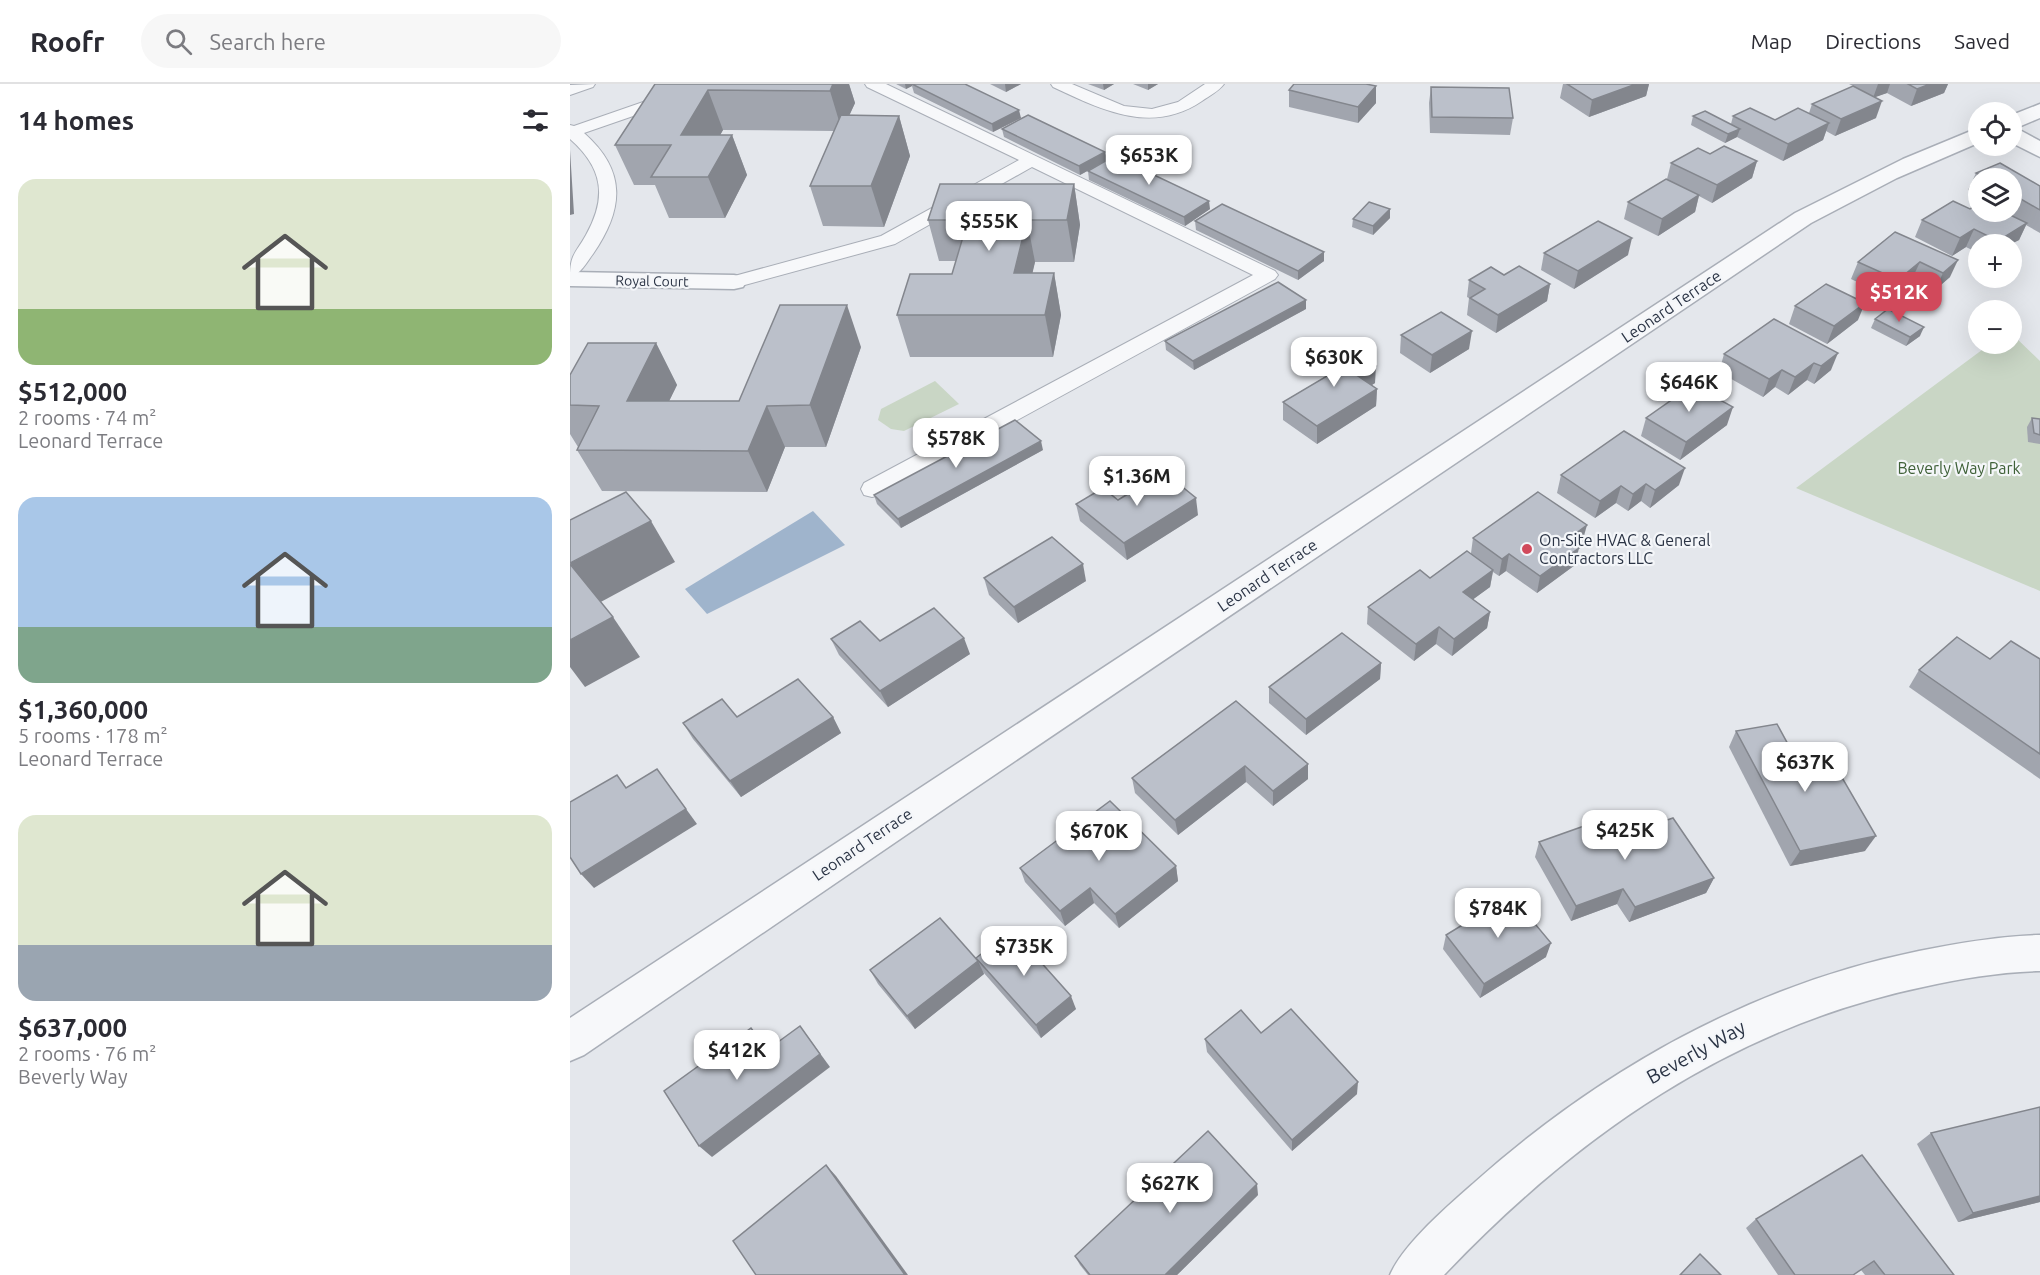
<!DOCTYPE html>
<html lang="en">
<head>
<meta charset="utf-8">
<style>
	:root { --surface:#fff; --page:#f7f7f7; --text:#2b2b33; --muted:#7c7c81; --line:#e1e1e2; --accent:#d1495b }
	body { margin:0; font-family:Ubuntu,sans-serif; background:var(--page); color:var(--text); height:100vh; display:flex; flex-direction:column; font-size:22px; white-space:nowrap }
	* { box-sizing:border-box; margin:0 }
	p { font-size:20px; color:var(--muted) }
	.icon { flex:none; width:33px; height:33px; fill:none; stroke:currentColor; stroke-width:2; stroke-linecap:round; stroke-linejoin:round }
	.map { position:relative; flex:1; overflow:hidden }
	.sheet { display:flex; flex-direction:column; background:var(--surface); width:570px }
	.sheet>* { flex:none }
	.tools { position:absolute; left:1398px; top:18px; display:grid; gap:12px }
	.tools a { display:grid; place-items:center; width:54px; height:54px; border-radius:50%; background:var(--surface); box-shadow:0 6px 24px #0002; font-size:30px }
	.price { position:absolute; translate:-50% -51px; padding:0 14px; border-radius:12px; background:#fff; color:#222; font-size:20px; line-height:39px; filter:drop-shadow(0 2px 3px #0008) }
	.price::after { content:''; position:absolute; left:50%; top:36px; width:18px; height:14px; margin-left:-9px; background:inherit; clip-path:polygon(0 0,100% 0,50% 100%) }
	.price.current { background:var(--accent); color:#fff }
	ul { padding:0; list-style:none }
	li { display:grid; align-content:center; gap:12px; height:318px; padding:0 18px }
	li span { display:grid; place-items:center; height:186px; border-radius:18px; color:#555 }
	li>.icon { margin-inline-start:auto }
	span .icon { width:108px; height:108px; fill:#fffc; stroke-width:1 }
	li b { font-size:26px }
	h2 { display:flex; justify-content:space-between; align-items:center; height:72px; padding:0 18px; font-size:26px }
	header { display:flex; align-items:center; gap:36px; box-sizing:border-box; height:84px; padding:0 30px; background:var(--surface); border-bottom:2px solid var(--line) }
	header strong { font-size:28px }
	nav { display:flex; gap:33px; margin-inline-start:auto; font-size:21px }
	.search { width:420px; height:54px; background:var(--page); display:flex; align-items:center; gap:15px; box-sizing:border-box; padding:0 21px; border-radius:33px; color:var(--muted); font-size:22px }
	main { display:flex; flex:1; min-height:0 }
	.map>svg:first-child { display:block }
	.green { fill:#c9d6c5 }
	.water { fill:#9fb4cc }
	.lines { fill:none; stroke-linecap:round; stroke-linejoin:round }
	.lane-casing { stroke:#a9aeb7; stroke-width:2 }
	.street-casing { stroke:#a9aeb7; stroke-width:3 }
	.lane { fill:#f7f8fa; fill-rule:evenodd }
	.street { fill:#f7f8fa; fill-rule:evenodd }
	.wall { fill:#a1a5ae }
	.shaded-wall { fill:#83868d }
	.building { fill:#bbc0ca; stroke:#83868d; stroke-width:1.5 }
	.poi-dot { fill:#d1495b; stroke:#f4f6f9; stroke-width:2 }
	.labels { text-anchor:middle; stroke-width:4.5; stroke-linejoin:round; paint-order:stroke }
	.far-street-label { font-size:14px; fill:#2b3445; stroke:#f4f6f9 }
	.street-label { font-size:16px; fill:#2b3445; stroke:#f4f6f9 }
	.park-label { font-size:16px; fill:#3f6138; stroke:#f4f6f9 }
	.poi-label { font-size:16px; fill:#2b3445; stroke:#f4f6f9; text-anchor:start }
	.near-street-label { font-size:20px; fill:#2b3445; stroke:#f4f6f9 }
</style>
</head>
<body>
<header>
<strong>Roofr</strong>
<div class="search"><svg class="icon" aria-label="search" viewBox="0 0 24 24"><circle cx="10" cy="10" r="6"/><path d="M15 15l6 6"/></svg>Search here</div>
<nav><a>Map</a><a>Directions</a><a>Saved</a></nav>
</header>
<main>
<section class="sheet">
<h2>14 homes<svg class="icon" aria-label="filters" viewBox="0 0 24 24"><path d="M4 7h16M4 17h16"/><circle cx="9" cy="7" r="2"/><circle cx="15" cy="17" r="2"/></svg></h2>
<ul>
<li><span style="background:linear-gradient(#dfe7d0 70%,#8fb573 0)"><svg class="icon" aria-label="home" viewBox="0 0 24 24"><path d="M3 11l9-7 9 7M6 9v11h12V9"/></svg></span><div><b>$512,000</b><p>2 rooms · 74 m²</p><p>Leonard Terrace</p></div></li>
<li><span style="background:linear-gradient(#a9c7e8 70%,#7fa58c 0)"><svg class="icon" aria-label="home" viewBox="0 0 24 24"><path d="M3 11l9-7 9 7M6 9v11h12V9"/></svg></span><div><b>$1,360,000</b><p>5 rooms · 178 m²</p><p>Leonard Terrace</p></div></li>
<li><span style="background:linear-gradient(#dfe7d0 70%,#9aa5b1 0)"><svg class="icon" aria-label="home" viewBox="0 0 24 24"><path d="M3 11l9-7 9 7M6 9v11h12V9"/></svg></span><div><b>$637,000</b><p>2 rooms · 76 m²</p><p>Beverly Way</p></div></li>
</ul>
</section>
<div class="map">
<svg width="1470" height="1191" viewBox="0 0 1470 1191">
	<rect width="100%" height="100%" fill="#e4e7ec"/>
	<g class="green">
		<polygon points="1442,250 1470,277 1470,507 1226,404 1420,260 1442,260"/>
		<polygon points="365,297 389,320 334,347 321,345 308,336 311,325"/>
	</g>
	<polygon class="water" points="243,427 275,461 137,530 115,505"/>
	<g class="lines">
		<g class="lane-casing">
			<g id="lane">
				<polygon points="25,0 23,3 0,11 0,1"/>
				<path d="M125,0H149L147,3L14,49C57,87 54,125 23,170C16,179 11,190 0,193C0,170 6,169 16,151C38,112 32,83 0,55V41L4,42Z"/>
				<polygon points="295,0 316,0 705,187 708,191 705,195 310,411 302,413 294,411 291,405 294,399 683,191 462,83 325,160 171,202 157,202 154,198 157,194 311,152 449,76 297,3"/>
				<path d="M481,0H502L554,22L582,25L608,18L635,0H654C649,7 639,12 632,17C582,51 532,26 483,3Z"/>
			</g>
		</g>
		<g class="street-casing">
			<g id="street">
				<polygon points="1470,20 1470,34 1446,44 1470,57 1470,73 1442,59 1442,31"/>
				<polygon points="1408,44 1408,59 1327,94 1241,139 377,723 14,971 0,977 0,934 1225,129 1333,75"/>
				<polygon points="0,188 164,191 173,193 176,198 173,203 164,205 0,202"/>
				<path d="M1470,851V887C1431,888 1392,894 1353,903C1162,943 1007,1051 874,1191H820C834,1159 878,1122 905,1098C1032,985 1182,901 1349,867C1389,859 1429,852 1470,851Z"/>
			</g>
		</g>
		<use href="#lane" class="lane"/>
		<use href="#street" class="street"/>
	</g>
	<g class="wall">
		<polygon points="85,0 279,0 285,19 279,32 329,32 340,72 314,143 253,142 240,102 264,47 153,46 150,51 162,51 177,91 155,134 99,134 85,101 64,101 45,61"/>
		<polygon points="326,0 395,0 451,34 423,48 344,9 342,2 336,5"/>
		<polygon points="420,0 451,0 436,8"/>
		<polygon points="518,0 544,0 534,6"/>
		<polygon points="563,0 588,0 578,6"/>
		<polygon points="993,0 1079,0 1076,12 1019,33 990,14"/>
		<polygon points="1279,0 1378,0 1374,9 1341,22 1317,9 1304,13 1306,34 1265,52 1256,47 1253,56 1213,77 1167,53 1155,59 1121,41 1123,32 1161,40 1163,32 1205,36 1239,29 1242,20 1283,2"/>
		<polygon points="806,2 806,19 788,39 719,23 719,6"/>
		<polygon points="861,3 943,34 940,51 860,49 859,19"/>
		<polygon points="432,45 535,68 537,76 510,91 434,53"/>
		<polygon points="1140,70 1187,77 1182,94 1142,119 1129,112 1125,128 1088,152 1054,135 1058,118 1097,95 1101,79"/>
		<polygon points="1430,79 1470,102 1470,149 1456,141 1449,156 1441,160 1408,160 1408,169 1396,163 1382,172 1345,153 1352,136 1383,117 1400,125 1408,120 1408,128 1442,128 1442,94 1408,94 1408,112 1398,106 1406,89"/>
		<polygon points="518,87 640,125 615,142 519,96"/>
		<polygon points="504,100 510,141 504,178 465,178 462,189 484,189 491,231 483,273 340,273 327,231 382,190 386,177 369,177 358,136"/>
		<polygon points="820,134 803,151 782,143 783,135"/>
		<polygon points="625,137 754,168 754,177 728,196 626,146"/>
		<polygon points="1325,148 1380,193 1365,206 1342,195 1320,214 1281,195 1288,178"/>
		<polygon points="974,169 1058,171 1004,205 971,186"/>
		<polygon points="934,191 980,200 977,217 926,249 897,231 899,214 897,213 899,196"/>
		<polygon points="1225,222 1288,236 1257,260 1219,240"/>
		<polygon points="736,225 624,286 596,266 595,257"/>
		<polygon points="1204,235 1261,286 1244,300 1237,296 1218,311 1205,303 1193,313 1149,288 1154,270"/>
		<polygon points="1305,235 1350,252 1336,262 1301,244"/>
		<polygon points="831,251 899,265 860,289 830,269"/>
		<polygon points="86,259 107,301 99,317 169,317 291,263 256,363 215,363 197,408 32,407 7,366 8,363 0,350 0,291"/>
		<polygon points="754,268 805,299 802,301 807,305 806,322 747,360 713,336 713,318 760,290 754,286"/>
		<polygon points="1076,334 1157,341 1110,376 1071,352"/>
		<polygon points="1462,334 1470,335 1470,360 1458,358 1457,343"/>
		<polygon points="473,366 331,444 307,420 304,411"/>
		<polygon points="991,391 1109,401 1080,424 1071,417 1058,427 1046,419 1025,434 987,409"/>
		<polygon points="548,416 628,431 557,476 510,437 506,420"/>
		<polygon points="903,454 1012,459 1007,463 1005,481 967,509 936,487 929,492 923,488 920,503 903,515 920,528 917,544 882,572 866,560 844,577 797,540 798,523 860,494 901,469"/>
		<polygon points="414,494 516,497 448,539 419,511"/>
		<polygon points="261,555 310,557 400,570 318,623 269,571"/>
		<polygon points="1420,575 1470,575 1470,695 1339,603 1349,586"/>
		<polygon points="811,579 810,595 736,651 699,619 699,603"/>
		<polygon points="666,617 738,695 703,722 676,698 608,751 565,709 562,694"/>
		<polygon points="167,633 263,633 271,649 171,713 123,655 113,639"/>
		<polygon points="1166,647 1231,684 1295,767 1220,782 1159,663"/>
		<polygon points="969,758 1144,794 1136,809 1059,838 1047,820 1001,837 965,773"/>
		<polygon points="606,782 608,797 549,844 524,819 495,842 455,798 450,784"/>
		<polygon points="876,851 976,873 910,914 873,865"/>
		<polygon points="406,874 506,925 471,954 413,888 414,890 345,945 308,900 300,886 407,877"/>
		<polygon points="691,949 787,1010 722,1067 637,968 635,955"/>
		<polygon points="1361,1049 1470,1118 1388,1138 1347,1060"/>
		<polygon points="688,1111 607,1191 518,1191 510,1181 505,1172"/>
		<polygon points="1186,1135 1384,1191 1295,1191 1291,1186 1284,1191 1208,1191 1176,1144"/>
	</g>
	<g class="shaded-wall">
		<polygon points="263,0 279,0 285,19 272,47 260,7"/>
		<polygon points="335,0 346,0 342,0 342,2 336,5"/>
		<polygon points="435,0 451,0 436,8"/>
		<polygon points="533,0 544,0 534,6"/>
		<polygon points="578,0 588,0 578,6"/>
		<polygon points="1066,0 1079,0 1076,12 1019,33 1022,16"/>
		<polygon points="1308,0 1320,0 1317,9 1303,14"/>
		<polygon points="1360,0 1378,0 1374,9 1341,22 1347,5"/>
		<polygon points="806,2 806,19 788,39 788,23"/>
		<polygon points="138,6 153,46 128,91 111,51"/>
		<polygon points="1312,17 1306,34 1265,52 1271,35"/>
		<polygon points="449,26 451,34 423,48 422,40"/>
		<polygon points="329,32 340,72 314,143 301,102"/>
		<polygon points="1259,39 1253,56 1213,77 1218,60"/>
		<polygon points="1170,45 1167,53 1155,59 1158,50"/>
		<polygon points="162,51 177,91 155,134 138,93"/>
		<polygon points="0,66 4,130 0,131"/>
		<polygon points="535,68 537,76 510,91 509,82"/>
		<polygon points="1187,77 1182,94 1142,119 1147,101"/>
		<polygon points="504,100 510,141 504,178 497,136"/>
		<polygon points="1129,111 1125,128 1088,152 1092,135"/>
		<polygon points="639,117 640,125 615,142 614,133"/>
		<polygon points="820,125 820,134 803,151 803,142"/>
		<polygon points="457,136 465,178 453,231 444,189"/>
		<polygon points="1457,139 1449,156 1441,160 1426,160 1428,157"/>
		<polygon points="1404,145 1396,163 1382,172 1390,154"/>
		<polygon points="1062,154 1058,171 1004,205 1008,187"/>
		<polygon points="754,168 754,177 728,196 728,187"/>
		<polygon points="1388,176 1380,193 1365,206 1373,189"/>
		<polygon points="1350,178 1342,195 1320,214 1328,196"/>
		<polygon points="484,189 491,231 483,273 475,231"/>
		<polygon points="980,200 977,217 926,249 928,231"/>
		<polygon points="736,216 736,225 624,286 623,277"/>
		<polygon points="1295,219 1288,236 1257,260 1264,242"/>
		<polygon points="277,221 291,263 256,363 240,321"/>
		<polygon points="1354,243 1350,252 1336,262 1340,253"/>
		<polygon points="902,247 899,265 860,289 862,271"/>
		<polygon points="86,259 107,301 79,358 57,317"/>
		<polygon points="1268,269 1261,286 1244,300 1251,282"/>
		<polygon points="1244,279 1237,296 1218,311 1225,293"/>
		<polygon points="806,282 805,299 787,310 788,292"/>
		<polygon points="1212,286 1205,303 1193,313 1199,295"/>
		<polygon points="807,305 806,322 747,360 747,342"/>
		<polygon points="197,322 215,363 197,408 178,367"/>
		<polygon points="1163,323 1157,341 1110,376 1116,358"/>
		<polygon points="471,357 473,366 331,444 328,435"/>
		<polygon points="1115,384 1109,401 1080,424 1085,406"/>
		<polygon points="1076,400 1071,417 1058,427 1063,410"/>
		<polygon points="1051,402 1046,419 1025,434 1030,417"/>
		<polygon points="626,414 628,431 557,476 554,459"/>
		<polygon points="81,437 105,478 27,520 0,479"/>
		<polygon points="1017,441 1012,459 993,473 997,456"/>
		<polygon points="1009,464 1005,481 967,509 970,492"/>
		<polygon points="939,470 936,487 929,492 932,475"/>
		<polygon points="513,480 516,497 448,539 444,523"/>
		<polygon points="923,486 920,503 890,525 893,508"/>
		<polygon points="920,528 917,544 882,572 884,555"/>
		<polygon points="43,533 70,573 15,603 0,583 0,556"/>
		<polygon points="869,543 866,560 844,577 846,560"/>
		<polygon points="394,554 400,570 318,623 310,607"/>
		<polygon points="811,579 810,595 736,651 736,635"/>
		<polygon points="263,633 271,649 171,713 160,697"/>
		<polygon points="738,680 738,695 703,722 703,707"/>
		<polygon points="675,682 676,698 608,751 605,736"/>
		<polygon points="87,685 127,740 24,804 11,790"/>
		<polygon points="1306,752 1295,767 1220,782 1230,767"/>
		<polygon points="606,782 608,797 549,844 545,830"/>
		<polygon points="1144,794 1136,809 1059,838 1065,823"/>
		<polygon points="520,804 524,819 495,842 490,827"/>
		<polygon points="1053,805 1047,820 1001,837 1006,822"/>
		<polygon points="981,859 976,873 910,914 914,900"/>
		<polygon points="408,877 414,890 345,945 337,932"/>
		<polygon points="501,912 506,925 471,954 466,941"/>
		<polygon points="230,942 260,983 142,1073 129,1062"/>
		<polygon points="181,944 192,956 208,979 197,966"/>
		<polygon points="788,998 787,1010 722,1067 722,1056"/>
		<polygon points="256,1081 266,1092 338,1191 335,1191"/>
		<polygon points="687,1100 688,1111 607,1191 595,1191"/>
		<polygon points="1470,1112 1470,1118 1388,1138 1403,1129"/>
	</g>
	<g class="building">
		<polygon points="85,0 263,0 260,7 138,6 111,51 162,51 138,93 81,93 101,61 45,61"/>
		<polygon points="342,0 395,0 449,26 422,40"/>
		<polygon points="724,0 796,0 806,2 788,23 719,6"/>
		<polygon points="997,0 1066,0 1022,16"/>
		<polygon points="1338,0 1360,0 1347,5"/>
		<polygon points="1283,2 1312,17 1271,35 1242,20"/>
		<polygon points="861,3 939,4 943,34 862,33"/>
		<polygon points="1180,24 1205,36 1228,24 1259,39 1218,60 1163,32"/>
		<polygon points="1135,27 1170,45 1158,50 1123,32"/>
		<polygon points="271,31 329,32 301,102 240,102"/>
		<polygon points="458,31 535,68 509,82 432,45"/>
		<polygon points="1154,62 1187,77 1147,101 1101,79 1128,64 1140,70"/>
		<polygon points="544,72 639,117 614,133 518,87"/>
		<polygon points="1430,79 1470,102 1470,126 1442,110 1442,94 1416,94 1406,89"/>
		<polygon points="1096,95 1129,111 1092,135 1058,118"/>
		<polygon points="370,100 504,100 497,136 457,136 444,189 484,189 475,231 327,231 340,190 382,190 398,136 358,136"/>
		<polygon points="1383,117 1400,125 1408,120 1408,128 1434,128 1457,139 1428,157 1404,145 1390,154 1352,136"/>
		<polygon points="799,118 820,125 803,142 783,135"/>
		<polygon points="652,120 754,168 728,187 625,137"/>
		<polygon points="1028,137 1062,154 1008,187 974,169"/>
		<polygon points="1325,148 1388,176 1373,189 1350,178 1328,196 1288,178"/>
		<polygon points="949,182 980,200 928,231 900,214 915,205 899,196 921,183 934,191"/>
		<polygon points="708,198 736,216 623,277 595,257"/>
		<polygon points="1256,200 1295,219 1264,242 1225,222"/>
		<polygon points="210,221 277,221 240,321 197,322 178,367 7,366 29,322 0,321 0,291 18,259 86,259 57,317 169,317"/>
		<polygon points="1318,225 1354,243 1340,253 1305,235"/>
		<polygon points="871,228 902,247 862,271 831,251"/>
		<polygon points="1204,235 1268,269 1251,282 1244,279 1225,293 1212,286 1199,295 1154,270"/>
		<polygon points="771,259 806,282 788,292 807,305 747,342 713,318 774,282 754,268"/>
		<polygon points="1123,301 1163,323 1116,358 1076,334"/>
		<polygon points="1462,334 1470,335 1470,351 1464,349"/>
		<polygon points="445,336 471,357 328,435 304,411"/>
		<polygon points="1054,347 1115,384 1085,406 1076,400 1063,410 1051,402 1030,417 991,391"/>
		<polygon points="594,388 626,414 554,459 506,420 533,404 548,416"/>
		<polygon points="56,408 81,437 0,479 0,436"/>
		<polygon points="968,408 1017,441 997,456 1009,464 970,492 939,470 932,475 903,454"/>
		<polygon points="482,453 513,480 444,523 414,494"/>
		<polygon points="897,467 923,486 893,508 920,528 884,555 869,543 846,560 798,523 850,486 860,494"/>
		<polygon points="0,480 43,533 0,556"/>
		<polygon points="364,524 394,554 310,607 261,555 290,537 310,557"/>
		<polygon points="772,549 811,579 736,635 699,603"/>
		<polygon points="1387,553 1420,575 1441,557 1470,575 1470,670 1349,586"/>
		<polygon points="228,595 263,633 160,697 113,639 152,615 167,633"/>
		<polygon points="666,617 738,680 703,707 675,682 605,736 562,694"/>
		<polygon points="1207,640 1231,684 1263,678 1306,752 1230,767 1166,647"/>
		<polygon points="87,685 116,725 11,790 0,773 0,718 47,691 56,704"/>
		<polygon points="540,717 606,782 545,830 520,804 490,827 450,784"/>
		<polygon points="1048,730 1060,749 1103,734 1144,794 1065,823 1053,805 1006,822 969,758"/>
		<polygon points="941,811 981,859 914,900 876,851"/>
		<polygon points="370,834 408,877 337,932 300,886"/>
		<polygon points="442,846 501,912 466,941 406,874"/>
		<polygon points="721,925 788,998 722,1056 635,955 671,926 691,949"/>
		<polygon points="230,942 250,970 129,1062 94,1007 181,944 197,966"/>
		<polygon points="1470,1023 1470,1112 1403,1129 1361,1049"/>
		<polygon points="638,1047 687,1100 595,1191 520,1191 505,1172"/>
		<polygon points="1292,1071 1384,1191 1315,1191 1304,1177 1283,1191 1225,1191 1186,1135"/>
		<polygon points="256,1081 335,1191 186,1191 163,1157"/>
		<polygon points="1130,1170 1151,1191 1110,1191"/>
	</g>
	<circle class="poi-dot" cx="957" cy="465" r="6"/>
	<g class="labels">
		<g class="far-street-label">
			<text transform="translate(82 197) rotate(1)" y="5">Royal Court</text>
		</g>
		<g class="street-label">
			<text transform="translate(1101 222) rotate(-34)" y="6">Leonard Terrace</text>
			<text transform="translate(697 491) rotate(-34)" y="6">Leonard Terrace</text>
			<text transform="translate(292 760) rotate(-34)" y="6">Leonard Terrace</text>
		</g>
		<g class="park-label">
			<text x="1389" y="390">Beverly Way Park</text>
		</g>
		<g class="poi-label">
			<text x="969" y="462">On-Site HVAC &amp; General<tspan x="969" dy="18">Contractors LLC</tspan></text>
		</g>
		<g class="near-street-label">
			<text transform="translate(1126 968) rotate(-29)" y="7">Beverly Way</text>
		</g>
	</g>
</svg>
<div class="tools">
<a><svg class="icon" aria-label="locate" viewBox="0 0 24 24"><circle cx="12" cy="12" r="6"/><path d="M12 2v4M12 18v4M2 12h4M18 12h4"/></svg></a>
<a><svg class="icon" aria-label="layers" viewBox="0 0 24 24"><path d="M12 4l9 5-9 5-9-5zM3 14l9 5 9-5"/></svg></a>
<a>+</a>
<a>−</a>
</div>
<b class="price" style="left:579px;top:102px">$653K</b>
<b class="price" style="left:419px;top:168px">$555K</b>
<b class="price current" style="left:1329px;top:239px">$512K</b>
<b class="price" style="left:764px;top:304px">$630K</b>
<b class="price" style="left:1119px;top:329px">$646K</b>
<b class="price" style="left:386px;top:385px">$578K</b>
<b class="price" style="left:567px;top:423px">$1.36M</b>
<b class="price" style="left:1235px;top:709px">$637K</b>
<b class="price" style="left:1055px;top:777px">$425K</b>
<b class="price" style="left:529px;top:778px">$670K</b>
<b class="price" style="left:928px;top:855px">$784K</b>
<b class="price" style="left:454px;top:893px">$735K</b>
<b class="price" style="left:167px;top:997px">$412K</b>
<b class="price" style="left:600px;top:1130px">$627K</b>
</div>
</main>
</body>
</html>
